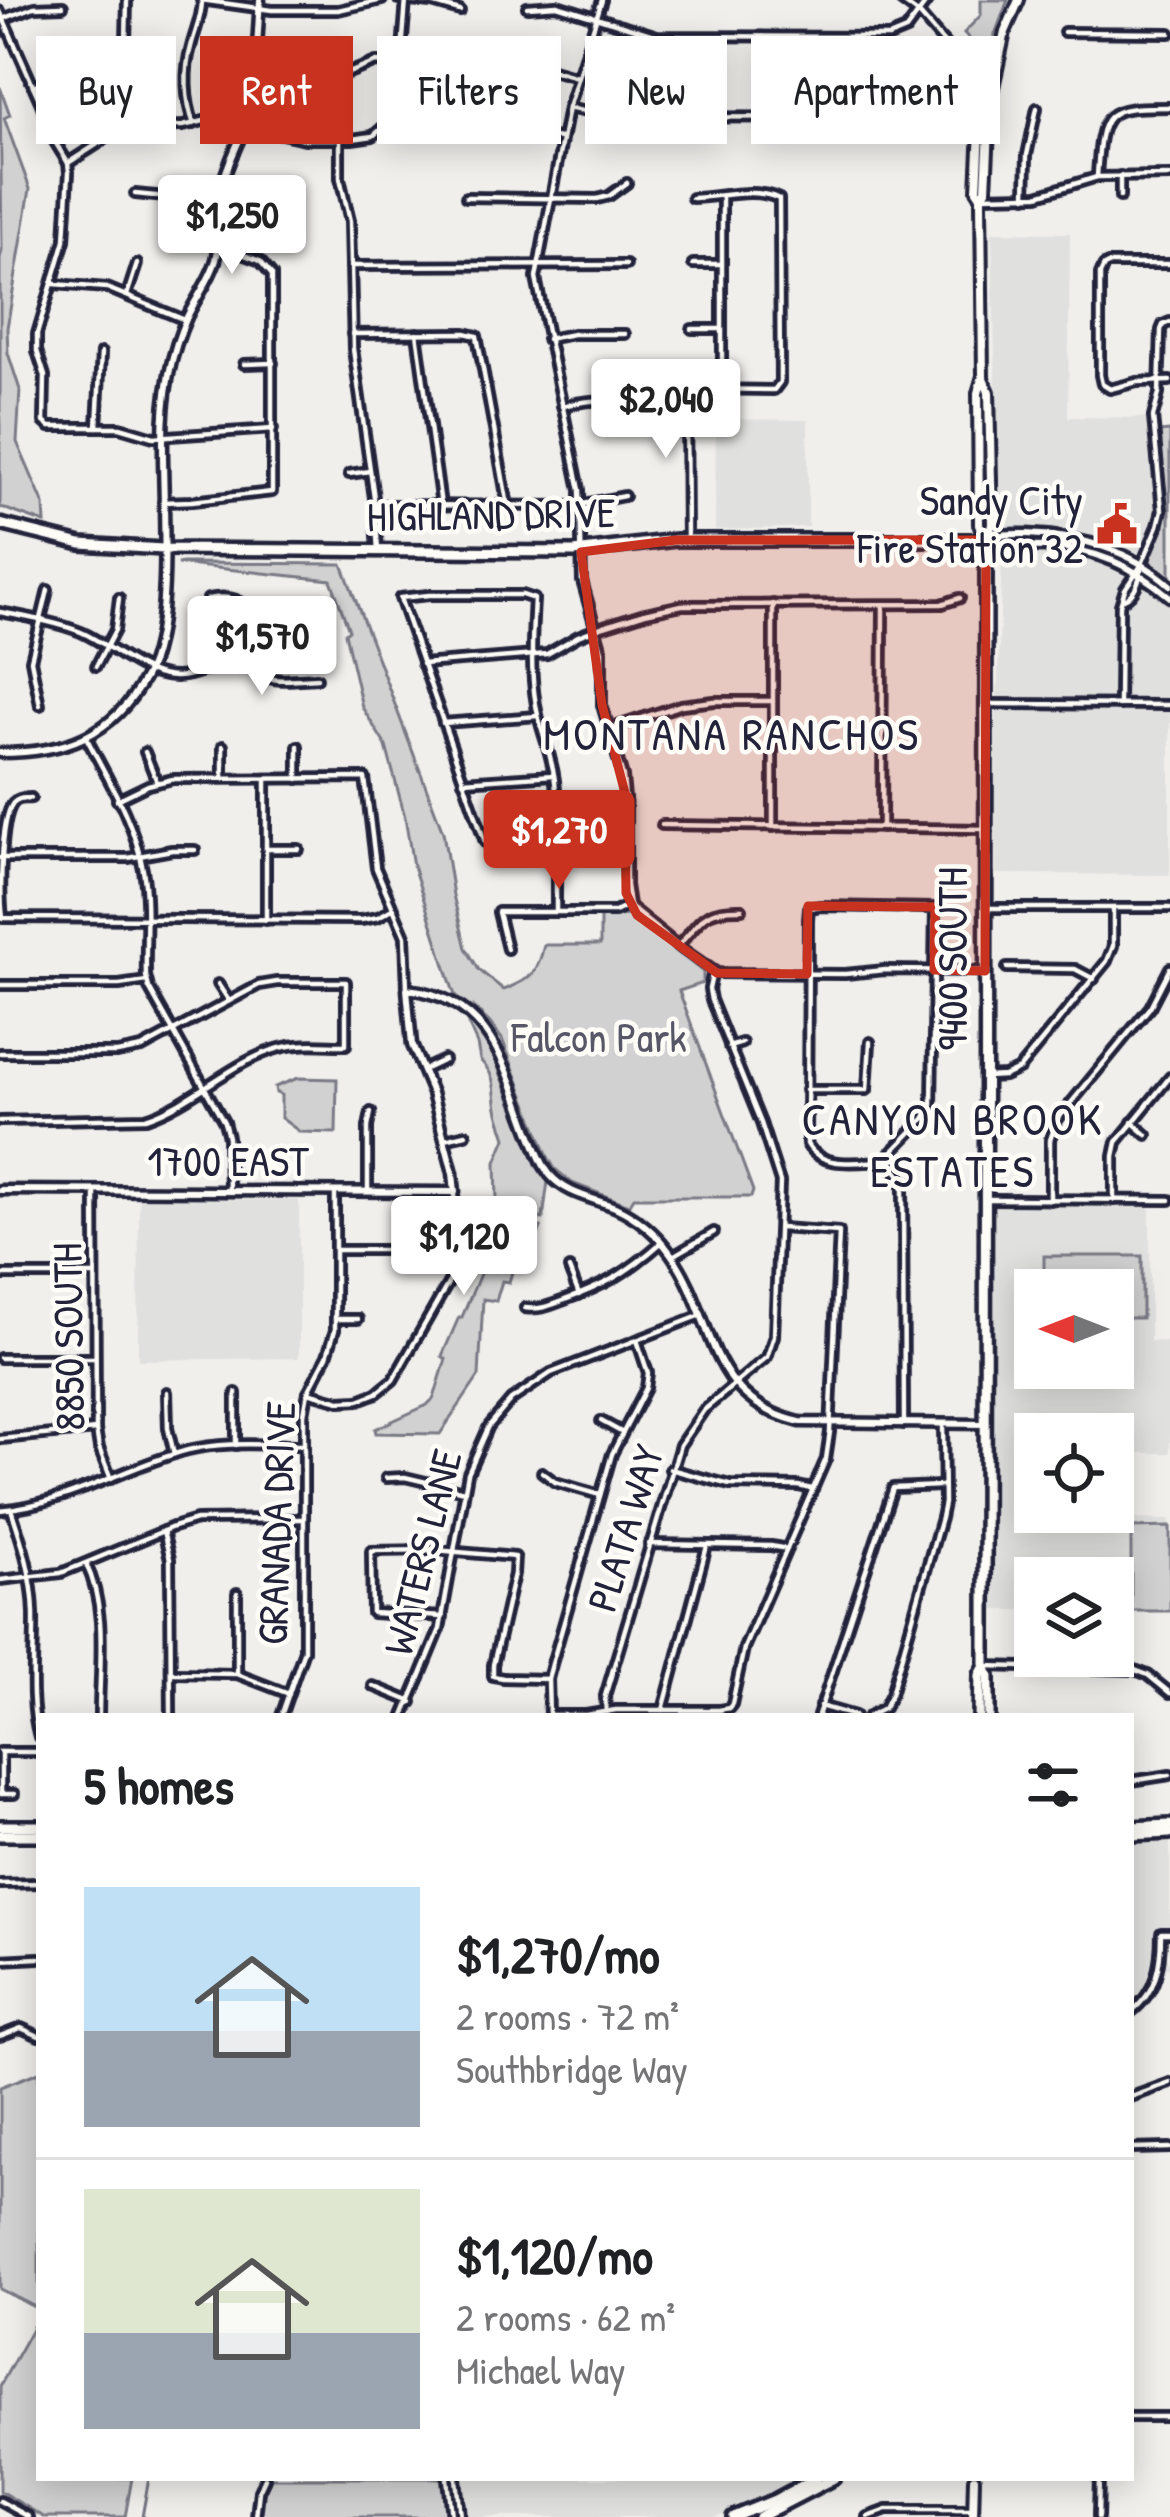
<!DOCTYPE html>
<html lang="en">
<head>
<meta charset="utf-8">
<style>
	:root { --surface:#fff; --page:#f2f2f2; --text:#202124; --muted:#757577; --line:#e0e0e0; --accent:#c8321e }
	body { margin:0; font-family:"Patrick Hand",sans-serif; background:var(--page); color:var(--text); height:100vh; display:flex; flex-direction:column; font-size:45px; white-space:nowrap }
	* { box-sizing:border-box; margin:0 }
	p { font-size:39px; color:var(--muted) }
	.icon { flex:none; width:66px; height:66px; fill:none; stroke:currentColor; stroke-width:2; stroke-linecap:round; stroke-linejoin:round }
	.map { position:relative; flex:1; overflow:hidden }
	.sheet { position:absolute; left:36px; top:1713px; width:1098px; height:768px; display:flex; flex-direction:column; background:var(--surface); border-radius:0px; box-shadow:0 6px 30px #0003 }
	.sheet>* { flex:none }
	.top-card { position:absolute; left:36px; top:36px; width:1098px; height:108px; display:flex; gap:24px }
	.needle { width:78px; rotate:270deg }
	.controls { position:absolute; left:1014px; top:1269px; display:grid; gap:24px }
	.controls a { display:grid; place-items:center; width:120px; height:120px; border-radius:0px; background:var(--surface); box-shadow:0 6px 30px #0003; font-size:60px }
	.price { position:absolute; translate:-50% -102px; padding:0 27px; border-radius:12px; background:#fff; color:#222; font-size:39px; line-height:78px; filter:drop-shadow(0 3px 6px #0008) }
	.price::after { content:''; position:absolute; left:50%; top:72px; width:36px; height:27px; margin-left:-18px; background:inherit; clip-path:polygon(0 0,100% 0,50% 100%) }
	.price.selected { background:var(--accent); color:#fff }
	ul { padding:0; list-style:none }
	li { display:flex; align-items:center; gap:36px; height:300px; padding:0 48px }
	li+li { border-top:3px solid var(--line) }
	li span { display:grid; place-items:center; flex:none; width:336px; height:240px; border-radius:0px; color:#555 }
	li>.icon { margin-inline-start:auto }
	span .icon { width:144px; height:144px; fill:#fffc; stroke-width:1 }
	li b { font-size:51px }
	h2 { display:flex; justify-content:space-between; align-items:center; height:144px; padding:0 48px; font-size:51px }
	.tag { padding:0 42px; border-radius:0px; background:var(--surface); box-shadow:0 6px 30px #0003; font-size:42px; line-height:108px }
	.tag.selected { background:var(--accent); color:#fff }
	.map>svg:first-child { display:block }
	.built { fill:#e0e0df; fill-rule:evenodd }
	.green { fill:#d2d1d1; stroke:#7a7a86; stroke-width:3 }
	.lines { fill:none; stroke-linecap:round; stroke-linejoin:round }
	.stream { stroke:#737381; stroke-width:3 }
	.minor-casing { stroke:#22223b; stroke-width:14 }
	.tertiary-casing { stroke:#22223b; stroke-width:15 }
	.secondary-casing { stroke:#22223b; stroke-width:16 }
	.primary-casing { stroke:#22223b; stroke-width:18 }
	.minor { stroke:#fdfcf7; stroke-width:4.5 }
	.tertiary { stroke:#fdfcf7; stroke-width:6 }
	.secondary { stroke:#fdfcf7; stroke-width:8 }
	.primary { stroke:#fdfcf7; stroke-width:9 }
	.marked { fill:#c8321e; fill-opacity:0.2; stroke:#c8321e; stroke-width:9; stroke-linejoin:round }
	.labels { text-anchor:middle; stroke-width:9; stroke-linejoin:round; paint-order:stroke }
	.poi-label { font-size:42px; fill:#22223b; stroke:#fdfcf7; text-anchor:end }
	.street-label { font-size:42px; fill:#22223b; stroke:#fdfcf7 }
	.park-label { font-size:42px; fill:#575768; stroke:#fdfcf7 }
	.neighbourhood-label { font-size:45px; letter-spacing:3px; fill:#22223b; stroke:#fdfcf7 }
</style>
</head>
<body>
<div class="map">
<svg width="1170" height="2517" viewBox="0 0 1170 2517">
	<rect width="100%" height="100%" fill="#f0efec"/>
	<filter id="ink" filterUnits="userSpaceOnUse"><feTurbulence type="fractalNoise" baseFrequency=".00833" numOctaves="2"/><feDisplacementMap in="SourceGraphic" scale="24" xChannelSelector="R" yChannelSelector="G"/><feConvolveMatrix kernelMatrix="1 2 1 2 8 2 1 2 1" color-interpolation-filters="sRGB"/></filter>
	<g filter="url(#ink)">
		<g class="built">
			<polygon points="992,232 1070,233 1068,417 1150,418 1158,505 1153,527 1140,552 1134,553 1075,532 1005,527 999,524"/>
			<polygon points="716,419 808,420 808,527 715,530"/>
			<polygon points="1011,553 1070,555 1100,562 1134,577 1170,603 1170,875 996,874 995,754 1002,559"/>
			<polygon points="139,1199 299,1200 299,1358 138,1360"/>
			<path d="M995,1205L1150,1206V1341L1170,1342V1453H1132V1519L1170,1520V1611H1113V1578H1035V1610H993ZM1035,1290H1113V1368H1035ZM1035,1434H1113V1512H1035Z"/>
			<polygon points="1170,1837 1170,1937 1167,1942 1166,1955 1170,1966 1165,1969 1151,2001 1131,2018 1131,1839"/>
			<polygon points="458,2478 805,2478 751,2504 715,2517 462,2517"/>
		</g>
		<g class="green">
			<polygon points="981,0 1008,0 988,53 977,110 966,106 965,103 962,60 968,56 969,47 973,43 964,33 981,15"/>
			<polygon points="0,87 10,115 4,118 30,189 7,328 8,353 20,390 17,442 44,505 45,523 0,507 0,258 2,251"/>
			<polygon points="1170,431 1170,579 1151,563 1150,558 1167,510 1159,432"/>
			<path d="M183,563L342,564L443,832L453,895L466,948L479,970L504,990C532,977 537,976 544,945H600V917L631,915L703,972V983L679,991L753,1191L751,1197H634L629,1205L572,1183L555,1169L548,1157L502,1039L489,1022L474,1008L480,1033L495,1059L537,1167L548,1181L543,1219L539,1218L537,1226L541,1227L527,1266L514,1265L509,1282L502,1281L496,1301L483,1299L479,1376L440,1434L376,1433L375,1429L427,1405L434,1398L446,1359L442,1356L459,1317H462L487,1257L494,1253L498,1242L496,1162L506,1138C503,1128 499,1118 497,1108C493,1087 497,1077 480,1060L477,1044L453,990L413,866L405,817L386,746L362,707L345,633L349,630L331,580L177,564Z"/>
			<polygon points="298,1078 337,1079 336,1133 300,1132 281,1118 281,1095 276,1093 275,1087"/>
			<polygon points="1044,1256 1142,1256 1142,1318 1113,1318 1113,1290 1044,1290"/>
			<polygon points="1170,1527 1170,1611 1131,1611 1131,1528"/>
			<polygon points="39,2072 39,2309 0,2289 0,2087"/>
			<polygon points="39,2316 39,2478 132,2478 125,2517 44,2517 0,2491 0,2386"/>
			<polygon points="271,2478 443,2478 447,2517 262,2517 263,2495"/>
		</g>
		<g class="lines">
			<polyline class="stream" points="142,2517 149,2478"/>
			<g class="minor-casing">
				<g id="minor">
					<polyline points="201,0 272,10 338,10 382,0"/>
					<polyline points="399,0 432,3 460,11"/>
					<polyline points="602,0 568,108 536,278 580,490 582,581 602,651 602,705 623,777 626,809 626,885 629,905"/>
					<polyline points="527,7 557,5 657,36 889,37 906,30 928,0"/>
					<polyline points="0,11 42,106 49,132 68,163 69,172 65,240 37,334 37,351 45,376 44,422 50,427 120,427 154,437 273,429"/>
					<polyline points="3,19 34,7 63,6"/>
					<polyline points="1064,32 1170,33"/>
					<polyline points="254,67 283,70"/>
					<polyline points="516,72 545,68 577,77"/>
					<polyline points="346,74 376,62 429,66 447,76 469,109 492,130 511,134 562,138"/>
					<polyline points="33,86 56,76"/>
					<polyline points="568,108 609,117 956,118 960,114 958,59 919,14 900,0"/>
					<path d="M194,124C185,101 184,70 191,47C195,30 202,18 202,0"/>
					<polyline points="124,127 127,0"/>
					<polyline points="340,140 340,178 350,221 353,349 375,505 378,551"/>
					<polyline points="68,163 124,127 183,126 212,119 305,139 352,139 373,136 390,121 398,103 406,0"/>
					<path d="M1097,177C1101,109 1104,107 1170,107"/>
					<path d="M135,194C175,197 246,210 281,197"/>
					<polyline points="981,196 1038,195 1097,177 1170,176"/>
					<polyline points="1026,196 1027,155 1037,108"/>
					<polyline points="466,197 597,199 609,196 627,183"/>
					<polyline points="1120,197 1120,176"/>
					<polyline points="693,264 722,264"/>
					<polyline points="1170,264 1108,264 1104,266 1100,274 1100,375 1102,384 1110,389 1137,382 1170,381"/>
					<polyline points="351,266 626,265"/>
					<polyline points="54,284 107,288 185,320"/>
					<polyline points="127,295 137,264"/>
					<polyline points="692,329 722,329"/>
					<polyline points="417,333 441,505"/>
					<polyline points="352,334 465,333 477,336 508,506"/>
					<polyline points="547,339 573,334 625,334"/>
					<polyline points="244,364 273,363"/>
					<polyline points="722,389 722,198"/>
					<path d="M562,406C587,401 608,393 624,417"/>
					<polyline points="97,427 101,353"/>
					<polyline points="349,474 370,471"/>
					<polyline points="163,502 192,501 272,492 272,275 260,261 219,245"/>
					<polyline points="375,505 573,506 624,496"/>
					<path d="M687,539L686,400L689,392L698,389L774,390L780,382L779,199C754,186 719,198 692,198"/>
					<path d="M208,599C243,592 247,609 268,633"/>
					<path d="M1124,599C1136,594 1141,576 1142,564"/>
					<path d="M0,612C26,617 56,622 81,632C116,647 149,686 190,675C212,669 238,656 256,643C272,631 281,616 300,610"/>
					<path d="M245,650C261,689 281,679 317,678"/>
					<polyline points="422,664 547,654 578,636 604,626 645,613 682,605 942,604 960,598"/>
					<polyline points="96,666 115,630 119,598"/>
					<polyline points="985,704 1170,705"/>
					<polyline points="40,705 31,660 48,590"/>
					<polyline points="1119,705 1120,605 1125,589 1142,564 1158,526 1162,510 1153,417 1159,394 1161,330 1163,325 1170,322"/>
					<polyline points="443,723 538,716"/>
					<polyline points="609,729 681,705 714,701 773,701"/>
					<path d="M86,737C108,779 135,823 143,870C149,904 145,941 146,976L149,988L224,1122L228,1137L229,1191"/>
					<polyline points="223,746 223,778"/>
					<polyline points="145,752 157,782"/>
					<polyline points="266,779 266,920"/>
					<polyline points="298,779 298,746"/>
					<polyline points="463,781 554,775"/>
					<path d="M31,798C23,799 19,797 13,803C0,820 0,895 3,918L361,920L378,917L394,908"/>
					<polyline points="117,800 148,785 173,779 365,778 376,868 405,936 407,988"/>
					<polyline points="662,825 985,829"/>
					<polyline points="773,827 773,604"/>
					<polyline points="882,828 883,605"/>
					<polyline points="266,849 299,849"/>
					<polyline points="0,858 128,858 172,850 195,850"/>
					<path d="M821,906L935,908L932,1105L924,1119L883,1161C857,1162 821,1169 807,1144L808,919L809,908Z"/>
					<polyline points="630,907 678,946 717,973 845,974 885,970 985,971"/>
					<polyline points="985,908 1170,908"/>
					<path d="M556,912V838C557,812 558,786 551,761C547,742 539,725 536,705C530,671 532,634 534,599L522,595H429L400,598L485,842C523,842 549,829 584,825C598,824 612,825 625,825"/>
					<path d="M678,946C702,920 702,908 742,909"/>
					<polyline points="507,949 498,912 615,912 629,905"/>
					<polyline points="1007,968 1075,969 1094,979"/>
					<polyline points="218,984 229,1001"/>
					<polyline points="0,985 119,985 147,981"/>
					<polyline points="729,1047 742,1043"/>
					<path d="M0,1053H117L142,1048L259,985L277,982H346V1045C325,1045 301,1042 280,1048C233,1060 193,1103 146,1118L0,1121"/>
					<polyline points="423,1070 444,1060"/>
					<polyline points="986,1077 1004,1076 1019,1069 1107,961 1113,946 1113,908"/>
					<polyline points="806,1090 867,1090 870,1042"/>
					<polyline points="1132,1122 1147,1135"/>
					<polyline points="445,1139 466,1134"/>
					<polyline points="887,1159 900,1175 903,1188 904,1424"/>
					<polyline points="95,1190 96,1430 99,1448 111,1479"/>
					<polyline points="368,1191 368,1127 371,1112"/>
					<polyline points="986,1199 1170,1200"/>
					<polyline points="1050,1200 1050,1140 1057,1120 1150,1007 1170,968"/>
					<polyline points="1114,1200 1114,1156 1117,1142 1170,1077"/>
					<polyline points="335,1250 455,1250"/>
					<polyline points="673,1256 714,1232"/>
					<polyline points="569,1269 579,1295"/>
					<polyline points="0,1275 95,1275"/>
					<path d="M525,1308C539,1310 549,1306 562,1301C606,1285 627,1273 662,1242"/>
					<polyline points="335,1319 358,1319"/>
					<polyline points="0,1358 95,1358"/>
					<polyline points="167,1392 168,1428 174,1454"/>
					<polyline points="308,1392 340,1401 359,1400 377,1393 393,1380 450,1280 455,1260 455,1194"/>
					<polyline points="236,1393 236,1445"/>
					<polyline points="601,1421 621,1432"/>
					<polyline points="0,1439 96,1430"/>
					<polyline points="670,1469 730,1485 798,1486 812,1489"/>
					<polyline points="542,1472 555,1482 600,1495"/>
					<polyline points="386,1478 405,1477 464,1491"/>
					<path d="M0,1510C68,1504 124,1467 188,1450C225,1441 264,1445 302,1445"/>
					<path d="M12,1512C23,1545 33,1578 34,1613C35,1653 28,1698 39,1737"/>
					<polyline points="163,1531 170,1559 171,1716"/>
					<polyline points="649,1544 771,1546 787,1549"/>
					<path d="M86,1564C108,1609 99,1666 99,1716"/>
					<polyline points="0,1580 61,1573 173,1527 196,1520 304,1519"/>
					<polyline points="237,1593 237,1674"/>
					<polyline points="443,1617 372,1613 371,1551 435,1550 515,1557 514,1574 493,1665 493,1676 503,1678 548,1679"/>
					<polyline points="985,1666 1135,1670 1148,1675 1170,1693"/>
					<polyline points="173,1673 237,1674 289,1694"/>
					<polyline points="373,1686 412,1702"/>
					<polyline points="820,1706 855,1716"/>
					<polyline points="663,1710 707,1546"/>
					<polyline points="606,1712 605,1696 680,1445 704,1410 767,1357 774,1336 780,1182 761,1123 711,1000 709,989 713,971"/>
					<polyline points="549,1715 586,1715 616,1710 719,1710 729,1708 732,1704 744,1648 826,1459 830,1432 839,1232 780,1228"/>
					<polyline points="281,1716 304,1650 304,1414 308,1392 327,1356 335,1330 335,1192"/>
					<polyline points="404,1716 440,1629 468,1473 489,1426 511,1400 551,1373 699,1316"/>
					<polyline points="549,1716 548,1679 552,1664 612,1454 646,1388 648,1373 637,1340"/>
					<polyline points="818,1716 893,1488 941,1486"/>
					<polyline points="869,1716 884,1708 891,1694 941,1518 944,1503 943,1424"/>
					<polyline points="0,1752 39,1752"/>
					<polyline points="1131,1781 1170,1775"/>
					<polyline points="0,1794 14,1794"/>
					<polyline points="1,1794 1,1752"/>
					<polyline points="0,1884 39,1883"/>
					<polyline points="0,1960 39,1958"/>
					<path d="M1131,2012C1157,1992 1161,1964 1161,1933H1170"/>
					<polyline points="0,2036 21,2028 39,2036"/>
					<polyline points="1131,2097 1170,2083"/>
					<polyline points="1131,2149 1170,2148"/>
					<polyline points="1131,2417 1170,2417"/>
					<polyline points="447,2478 451,2517"/>
					<polyline points="456,2478 460,2517"/>
					<polyline points="0,2501 29,2517"/>
					<polyline points="256,2517 259,2491 265,2478"/>
					<polyline points="868,2517 887,2510 973,2510"/>
					<polyline points="1098,2517 1099,2478"/>
				</g>
			</g>
			<g class="tertiary-casing">
				<g id="tertiary">
					<path d="M989,539C1002,533 1013,534 1027,534C1080,536 1129,549 1170,585"/>
					<path d="M986,540C1007,548 1028,546 1051,547C1097,549 1135,567 1170,597"/>
					<path d="M0,753C64,753 113,736 145,677C174,625 162,504 163,442C163,399 169,356 187,317C196,298 210,280 216,260C222,236 218,211 222,187C226,163 241,142 247,118C257,80 257,39 260,0"/>
					<path d="M0,1190L455,1192L453,1173L432,1093L412,1045L407,989C491,998 505,1066 530,1133C536,1147 540,1163 550,1175C566,1194 593,1198 615,1207C637,1217 657,1234 671,1254C717,1319 704,1399 800,1422L986,1424"/>
				</g>
			</g>
			<g class="secondary-casing">
				<g id="secondary">
					<polyline points="981,196 986,190 989,129 986,120"/>
					<polyline points="983,378 989,392 992,524 986,540"/>
					<polyline points="986,540 979,524 978,393 983,376 981,203 981,196 977,190 980,129 986,120 1005,32 1019,0"/>
					<polyline points="973,2517 974,2478"/>
				</g>
			</g>
			<g class="primary-casing">
				<g id="primary">
					<polyline points="0,524 81,544 163,549 574,552 676,540 986,540 985,1666 989,1676 989,1716"/>
					<polyline points="979,1716 980,1675 985,1666"/>
					<polyline points="0,1826 39,1826"/>
					<polyline points="1131,1827 1170,1825"/>
					<polyline points="0,1835 39,1835"/>
					<polyline points="1131,1835 1170,1833"/>
					<polyline points="733,2517 775,2500 816,2478"/>
					<polyline points="759,2517 834,2478"/>
				</g>
			</g>
			<use href="#minor" class="minor"/>
			<use href="#tertiary" class="tertiary"/>
			<use href="#secondary" class="secondary"/>
			<use href="#primary" class="primary"/>
		</g>
	</g>
	<path class="marked" d="M676,540H986L985,971L934,970L935,907L808,906L807,974L717,973L637,915L626,893L625,793L602,705L581,552Z"/>
	<defs>
		<g id="civic-bare" transform="scale(3.24)"><path d="M-.6-6.5H3V-4.5H.6V-3L4-1V1h2V6H-6V1h2V-1L-.6-3ZM-1.2 2.5V6h2.4V2.5Z" fill="#c8321e" stroke="#fdfcf7" stroke-width="2.5" paint-order="stroke"/></g>
	</defs>
	<g fill-rule="evenodd">
		<use href="#civic-bare" x="1117" y="524"/>
	</g>
	<g class="labels">
		<g class="poi-label">
			<text x="1083" y="515">Sandy City<tspan x="1083" dy="48">Fire Station 32</tspan></text>
		</g>
		<g class="street-label">
			<text transform="translate(491 514) rotate(-1)" y="15">HIGHLAND DRIVE</text>
			<text transform="translate(952 959) rotate(-90)" y="15">9400 SOUTH</text>
			<text x="228" y="1176">1700 EAST</text>
			<text transform="translate(68 1337) rotate(-91)" y="15">8850 SOUTH</text>
			<text transform="translate(276 1523) rotate(-88)" y="15">GRANADA DRIVE</text>
			<text transform="translate(625 1528) rotate(-73)" y="15">PLATA WAY</text>
			<text transform="translate(422 1552) rotate(-76)" y="15">WATERS LANE</text>
		</g>
		<g class="park-label">
			<text x="599" y="1052">Falcon Park</text>
		</g>
		<g class="neighbourhood-label">
			<text x="732" y="750">MONTANA RANCHOS</text>
			<text x="953" y="1135">CANYON BROOK<tspan x="953" dy="52">ESTATES</tspan></text>
		</g>
	</g>
</svg>
<div class="controls">
<a><svg class="needle" viewBox="-14 -14 28 28"><path d="M0-13l5 13h-10z" fill="#e53935"/><path d="M0 13l5-13h-10z" fill="#757577"/></svg></a>
<a><svg class="icon" aria-label="locate" viewBox="0 0 24 24"><circle cx="12" cy="12" r="6"/><path d="M12 2v4M12 18v4M2 12h4M18 12h4"/></svg></a>
<a><svg class="icon" aria-label="layers" viewBox="0 0 24 24"><path d="M12 4l9 5-9 5-9-5zM3 14l9 5 9-5"/></svg></a>
</div>
<b class="price" style="left:232px;top:277px">$1,250</b>
<b class="price" style="left:666px;top:461px">$2,040</b>
<b class="price" style="left:262px;top:698px">$1,570</b>
<b class="price selected" style="left:559px;top:892px">$1,270</b>
<b class="price" style="left:464px;top:1298px">$1,120</b>
<div class="top-card">
<a class="tag">Buy</a>
<a class="tag selected">Rent</a>
<a class="tag">Filters</a>
<a class="tag">New</a>
<a class="tag">Apartment</a>
</div>
<section class="sheet">
<h2>5 homes<svg class="icon" aria-label="filters" viewBox="0 0 24 24"><path d="M4 7h16M4 17h16"/><circle cx="9" cy="7" r="2"/><circle cx="15" cy="17" r="2"/></svg></h2>
<ul>
<li><span style="background:linear-gradient(#bfe0f5 60%,#9aa5b1 0)"><svg class="icon" aria-label="home" viewBox="0 0 24 24"><path d="M3 11l9-7 9 7M6 9v11h12V9"/></svg></span><div><b>$1,270/mo</b><p>2 rooms · 72 m²</p><p>Southbridge Way</p></div></li>
<li><span style="background:linear-gradient(#dfe7d0 60%,#9aa5b1 0)"><svg class="icon" aria-label="home" viewBox="0 0 24 24"><path d="M3 11l9-7 9 7M6 9v11h12V9"/></svg></span><div><b>$1,120/mo</b><p>2 rooms · 62 m²</p><p>Michael Way</p></div></li>
</ul>
</section>
</div>
</body>
</html>
